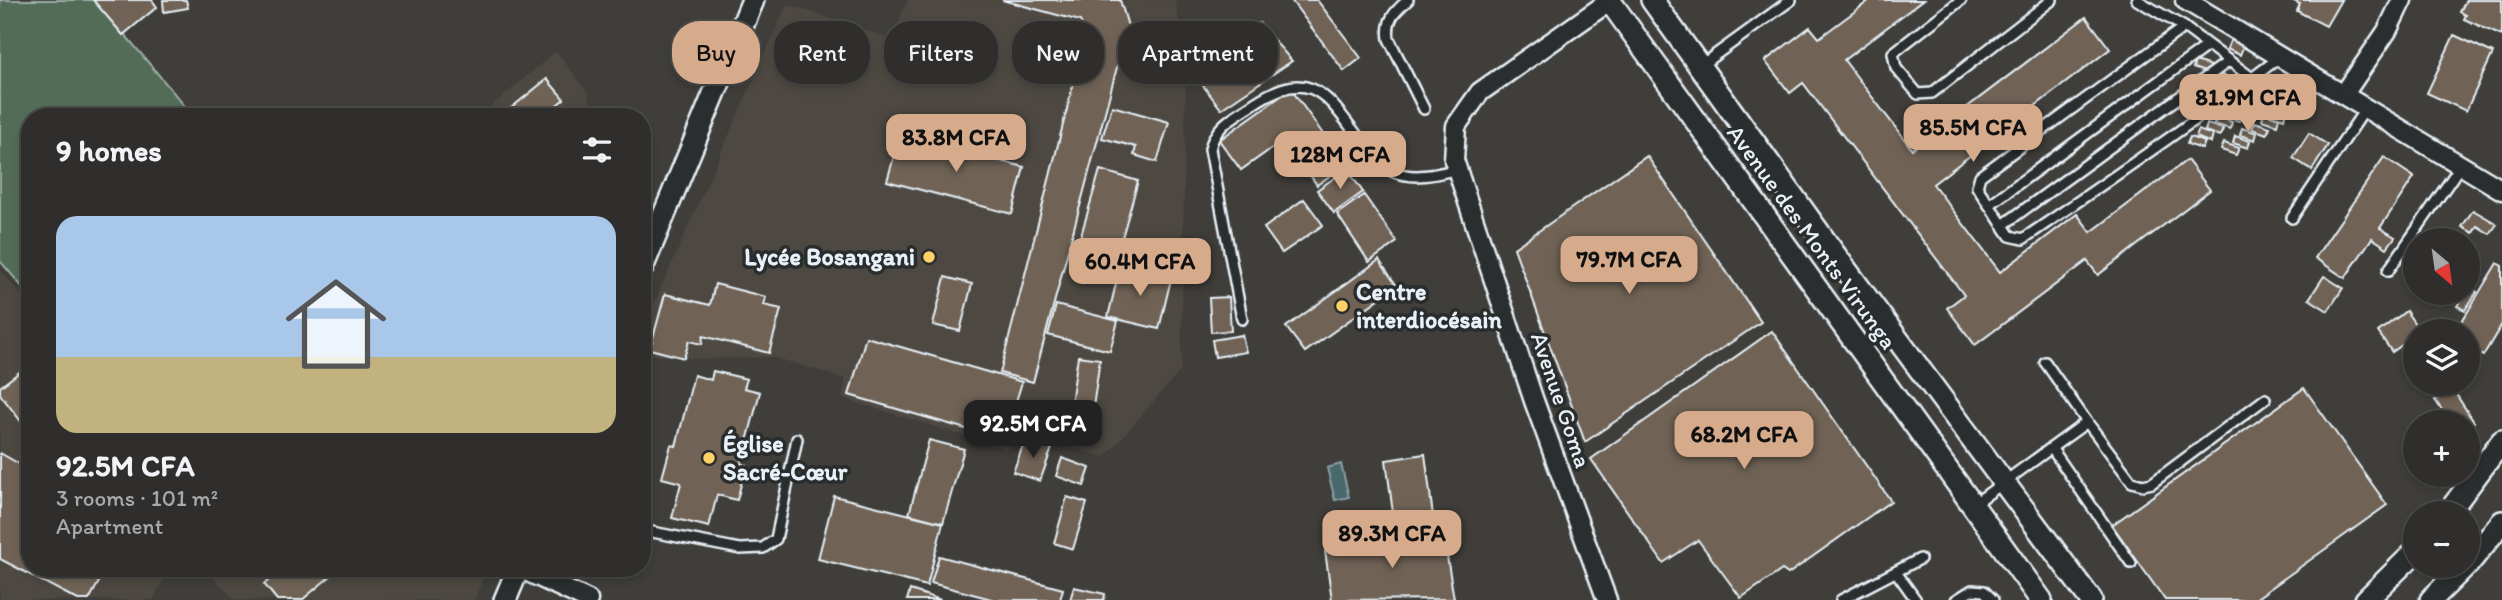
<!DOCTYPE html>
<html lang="en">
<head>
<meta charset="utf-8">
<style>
	:root { --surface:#2f2e2c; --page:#373634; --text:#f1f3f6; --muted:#a7a8a9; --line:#4a4a48; --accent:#d6ab8b }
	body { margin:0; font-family:Itim,sans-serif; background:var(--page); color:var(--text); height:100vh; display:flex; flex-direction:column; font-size:26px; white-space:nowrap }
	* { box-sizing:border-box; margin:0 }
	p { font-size:23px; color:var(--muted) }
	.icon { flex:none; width:38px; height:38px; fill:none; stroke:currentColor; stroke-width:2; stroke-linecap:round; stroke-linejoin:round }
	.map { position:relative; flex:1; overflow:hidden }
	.drawer { position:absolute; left:21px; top:108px; width:630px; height:469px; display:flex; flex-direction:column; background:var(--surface); border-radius:28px; box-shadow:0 4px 10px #0003,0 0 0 2px var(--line) }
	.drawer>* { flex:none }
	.top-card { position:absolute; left:672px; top:21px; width:665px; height:63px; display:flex; gap:14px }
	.needle { width:46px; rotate:151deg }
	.tools { position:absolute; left:2403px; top:228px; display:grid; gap:14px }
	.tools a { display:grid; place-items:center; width:77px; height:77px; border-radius:50%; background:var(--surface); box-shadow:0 4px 10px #0003,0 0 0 2px var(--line); font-size:35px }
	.price { position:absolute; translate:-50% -60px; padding:0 16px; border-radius:14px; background:var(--accent); color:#111; font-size:23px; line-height:46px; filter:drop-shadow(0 2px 4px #0008) }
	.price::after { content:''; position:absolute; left:50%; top:42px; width:21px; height:16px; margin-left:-10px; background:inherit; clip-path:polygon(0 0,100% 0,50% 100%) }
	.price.on { background:#222; color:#fff }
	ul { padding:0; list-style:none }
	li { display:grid; align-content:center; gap:14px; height:371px; padding:0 35px }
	li span { display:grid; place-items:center; height:217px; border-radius:21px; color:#555 }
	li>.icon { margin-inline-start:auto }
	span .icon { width:126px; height:126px; fill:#fffc; stroke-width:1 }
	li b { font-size:30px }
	h2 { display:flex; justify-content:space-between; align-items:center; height:84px; padding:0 35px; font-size:30px }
	.chip { padding:0 24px; border-radius:28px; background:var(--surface); box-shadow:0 4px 10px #0003,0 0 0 2px var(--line); font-size:24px; line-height:63px }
	.chip.on { background:var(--accent); color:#111 }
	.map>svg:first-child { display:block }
	.built { fill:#4e4943 }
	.green { fill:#536c59; stroke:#9eaea8; stroke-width:2 }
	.water { fill:#4a686c; stroke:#899fa4; stroke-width:2 }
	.building { fill:#706457; stroke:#e8f1f8; stroke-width:2 }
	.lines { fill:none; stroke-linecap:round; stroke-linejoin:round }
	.service-casing { stroke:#e8f1f8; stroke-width:14 }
	.minor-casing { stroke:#e8f1f8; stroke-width:23 }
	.tertiary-casing { stroke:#e8f1f8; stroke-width:26 }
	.service { stroke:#2a2d2e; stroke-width:9 }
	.minor { stroke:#2a2d2e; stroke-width:18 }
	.tertiary { stroke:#2a2d2e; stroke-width:21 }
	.poi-dot { fill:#ffd166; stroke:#2a2d2e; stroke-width:2.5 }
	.labels { text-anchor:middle; stroke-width:7; stroke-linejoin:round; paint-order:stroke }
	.street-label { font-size:24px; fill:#e8f1f8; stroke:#2a2d2e }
	.poi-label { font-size:24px; font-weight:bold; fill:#e8f1f8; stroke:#2a2d2e; text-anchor:start }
</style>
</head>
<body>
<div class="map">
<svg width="2502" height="600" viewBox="0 0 2502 600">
	<rect width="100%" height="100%" fill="#3f3e3a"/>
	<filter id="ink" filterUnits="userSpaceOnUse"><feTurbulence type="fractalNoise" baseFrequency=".0143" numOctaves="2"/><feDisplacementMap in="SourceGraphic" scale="14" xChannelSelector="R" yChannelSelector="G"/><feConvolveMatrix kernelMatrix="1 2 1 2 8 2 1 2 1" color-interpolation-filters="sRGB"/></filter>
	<g filter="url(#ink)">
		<g class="built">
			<polygon points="908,0 1175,0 1186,62 1181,370 1105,457 1018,433 1007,449 842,398 846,379 773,357 701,359 642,354 642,331 787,4 891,39"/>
			<polygon points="556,51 588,93 593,117 479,117"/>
			<polygon points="0,270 30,305 30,569 170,569 153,600 0,600"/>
			<polygon points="205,569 487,569 474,600 235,600"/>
		</g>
		<polygon class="green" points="0,0 96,0 194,117 30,117 30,296 0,261"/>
		<polygon class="water" points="1341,464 1349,497 1335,500 1327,468"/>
		<g class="building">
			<polygon points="93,0 152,0 157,7 123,35"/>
			<polygon points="163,0 186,0 188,8 164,12"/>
			<polygon points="1002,0 1120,0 1128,26 1033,382 1000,373 1086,34 1080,21"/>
			<polygon points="1291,0 1317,0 1361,58 1344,71"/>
			<polygon points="1870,0 1923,0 1844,60 1912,149 2086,17 2110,49 1933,184 2000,272 2077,214 2091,232 2187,160 2210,190 2098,275 2087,261 1975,345 1947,308 1964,295 1803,83 1790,93 1765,61 1810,27 1819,38"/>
			<polygon points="2292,0 2341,0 2326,26 2297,11 2300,4"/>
			<polygon points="2466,0 2502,0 2502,36 2464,19 2466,15 2460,12"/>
			<polygon points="1259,23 1292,61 1221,109 1191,70"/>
			<polygon points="1157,32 1158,45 1131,46 1130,33"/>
			<polygon points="2454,35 2493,53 2466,111 2427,93"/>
			<polygon points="2231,39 2244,45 2240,55 2227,49"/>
			<polygon points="2195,61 2211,66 2208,73 2193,68"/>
			<polygon points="2221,75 2237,80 2234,87 2219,82"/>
			<polygon points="547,79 564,99 542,117 500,117"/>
			<polygon points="2262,82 2277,87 2274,94 2259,89"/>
			<polygon points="2213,84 2228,89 2225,96 2210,90"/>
			<polygon points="1291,89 1345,165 1317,185 1285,139 1241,170 1219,140"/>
			<polygon points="2252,89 2268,94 2265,101 2250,96"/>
			<polygon points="2289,95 2305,100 2302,107 2287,102"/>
			<polygon points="2244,96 2259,101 2257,108 2242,103"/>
			<polygon points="2281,101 2297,106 2294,113 2279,108"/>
			<polygon points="2233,102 2248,107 2246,114 2231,109"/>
			<polygon points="1112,106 1169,122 1157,162 1134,155 1136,147 1102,138"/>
			<polygon points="2271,107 2286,112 2284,119 2268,114"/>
			<polygon points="2226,109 2242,114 2239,121 2224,116"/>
			<polygon points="2264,113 2279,118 2277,125 2262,120"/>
			<polygon points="2217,117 2232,122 2230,129 2214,124"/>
			<polygon points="2255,122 2270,127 2267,134 2252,129"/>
			<polygon points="2207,124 2223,129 2220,136 2205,131"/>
			<polygon points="2242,128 2257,133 2255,140 2240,135"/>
			<polygon points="2198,130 2213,135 2211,143 2196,137"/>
			<polygon points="2309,133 2328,145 2312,170 2293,158"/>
			<polygon points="900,135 1024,167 1012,214 887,181"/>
			<polygon points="2235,136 2250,141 2248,148 2233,143"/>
			<polygon points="2190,137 2205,142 2202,149 2187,144"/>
			<polygon points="2224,143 2239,148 2236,155 2221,150"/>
			<polygon points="1647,156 1761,322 1585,442 1514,248"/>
			<polygon points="2384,157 2414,177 2380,228 2395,237 2387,248 2372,238 2345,278 2315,258"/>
			<polygon points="1347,169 1363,192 1334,213 1317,190"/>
			<polygon points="1100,170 1138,181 1116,259 1077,249"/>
			<polygon points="1364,195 1397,242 1369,262 1337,214"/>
			<polygon points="1304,199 1323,225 1282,253 1264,228"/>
			<polygon points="2473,210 2497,224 2490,234 2477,226 2473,233 2462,227"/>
			<polygon points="1379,260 1397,286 1305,352 1286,327"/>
			<polygon points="2497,263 2502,266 2502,324 2483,356 2468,347 2468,331 2456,331"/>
			<polygon points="1120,267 1171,279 1159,329 1108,317"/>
			<polygon points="2324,276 2343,288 2328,311 2309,299"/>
			<polygon points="945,277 972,284 960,331 933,325"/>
			<polygon points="715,284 766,297 764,305 781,309 769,353 703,336 702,344 689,341 684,358 650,349 665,294 710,305"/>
			<polygon points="2469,287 2477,292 2465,310 2457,306"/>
			<polygon points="1229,297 1231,331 1211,332 1209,298"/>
			<polygon points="1056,305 1118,321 1110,351 1048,335"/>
			<polygon points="2406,311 2420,331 2415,331 2415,336 2392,352 2378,332"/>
			<polygon points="1772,331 1891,501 1788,574 1782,570 1741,598 1698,540 1663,563 1591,459"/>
			<polygon points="1242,335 1246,352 1215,357 1212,340"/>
			<polygon points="866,337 1022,382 1004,440 849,395"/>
			<polygon points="1078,356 1100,359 1091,421 1069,417"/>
			<polygon points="30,364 30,433 0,394 0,387"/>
			<polygon points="713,371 747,379 744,388 760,392 741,464 746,465 737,500 717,495 709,527 672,518 681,483 662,478 671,445 676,446 694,375 711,380"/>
			<polygon points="2304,388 2387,505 2254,600 2165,600 2112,525"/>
			<polygon points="2452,388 2474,422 2468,427 2468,422 2450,422 2435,400"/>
			<polygon points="1026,438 1052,448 1040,481 1013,472"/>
			<polygon points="929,440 964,449 943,523 909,514"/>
			<polygon points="0,453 30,470 30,569 106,569 89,600 78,600 0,559"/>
			<polygon points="1425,454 1433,516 1394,521 1386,460"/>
			<polygon points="1062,458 1090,468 1084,486 1056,476"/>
			<polygon points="834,496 943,523 927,586 818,559"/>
			<polygon points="1067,497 1087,503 1073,549 1054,543"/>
			<polygon points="1443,532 1454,599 1332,600 1325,551"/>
			<polygon points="939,556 1063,589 1060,600 995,600 931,583"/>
			<polygon points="283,569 339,569 302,600 277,600 264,584"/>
			<polygon points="1074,587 1105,594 1104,600 1070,600"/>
			<polygon points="910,590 941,600 907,600"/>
		</g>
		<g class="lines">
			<g class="service-casing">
				<g id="service">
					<path d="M1408,0C1394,12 1386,20 1389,39L1424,109"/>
					<polyline points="1961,0 1893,53 1896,68 1918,94 1932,93 2052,0"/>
					<polyline points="2137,0 2184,27"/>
					<polyline points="1700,66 1791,0"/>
					<path d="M2252,78L2184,27L1980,176L1977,187L2010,236L2023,239C2110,180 2196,121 2280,57"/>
					<polyline points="1989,205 2207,46"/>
					<polyline points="2292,218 2366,108"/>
					<polyline points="2003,225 2229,61"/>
					<polyline points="2388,271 2461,165"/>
					<path d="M1242,319L1210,149C1215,125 1234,117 1253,104C1315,62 1329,101 1366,147C1374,156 1383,168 1394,172C1415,180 1437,174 1458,169"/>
					<polyline points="2045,362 2087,422"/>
					<polyline points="2052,449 2131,563"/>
					<polyline points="1974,504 2087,422 2132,482 2143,485 2152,483 2265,399"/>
					<polyline points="642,530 740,549 763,548 776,539 797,439"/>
					<polyline points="1896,572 1916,600"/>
					<polyline points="1841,600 1920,559"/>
					<polyline points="1956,600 1972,590 1984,591 1993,600"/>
				</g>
			</g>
			<g class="minor-casing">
				<g id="minor">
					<polyline points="2185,0 2502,190"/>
					<polyline points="2344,94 2387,31 2402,0"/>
					<polyline points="522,569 588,600"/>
					<polyline points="1607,600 1534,401 1454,160 1456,126 1480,92 1611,0"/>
				</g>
			</g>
			<g class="tertiary-casing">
				<g id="tertiary">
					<polyline points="1609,0 2041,600"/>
					<polyline points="1652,0 1838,259 2091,600"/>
					<polyline points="642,268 753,0"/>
					<polyline points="2448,513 2502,441"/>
					<polyline points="2468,564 2502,522"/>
					<polyline points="505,600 518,569"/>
					<polyline points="2366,600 2415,552"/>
					<polyline points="2431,600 2466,565"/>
				</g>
			</g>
			<use href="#service" class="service"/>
			<use href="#minor" class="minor"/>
			<use href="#tertiary" class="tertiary"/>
		</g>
	</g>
	<g class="poi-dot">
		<circle cx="929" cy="257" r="7"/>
		<circle cx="1342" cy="306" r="7"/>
		<circle cx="709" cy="458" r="7"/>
	</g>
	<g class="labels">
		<g class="street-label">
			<text transform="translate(1812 237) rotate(54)" y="8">Avenue des Monts Virunga</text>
			<text transform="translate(1561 400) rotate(71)" y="8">Avenue Goma</text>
		</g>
		<g class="poi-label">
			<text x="915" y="265" text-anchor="end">Lycée Bosangani</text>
			<text x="1356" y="300">Centre<tspan x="1356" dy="28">interdiocésain</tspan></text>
			<text x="723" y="452">Église<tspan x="723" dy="28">Sacré-Cœur</tspan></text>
		</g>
	</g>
</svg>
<div class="tools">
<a><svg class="needle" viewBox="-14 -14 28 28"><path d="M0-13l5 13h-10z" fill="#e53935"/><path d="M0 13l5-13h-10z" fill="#a7a8a9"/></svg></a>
<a><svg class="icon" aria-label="layers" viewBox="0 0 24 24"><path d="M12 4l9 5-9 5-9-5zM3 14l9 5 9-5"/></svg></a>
<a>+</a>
<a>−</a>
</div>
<b class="price" style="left:2248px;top:134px">81.9M CFA</b>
<b class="price" style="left:1973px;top:164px">85.5M CFA</b>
<b class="price" style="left:956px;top:174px">83.8M CFA</b>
<b class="price" style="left:1340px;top:191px">128M CFA</b>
<b class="price" style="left:1629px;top:296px">79.7M CFA</b>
<b class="price" style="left:1140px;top:298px">60.4M CFA</b>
<b class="price on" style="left:1033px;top:460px">92.5M CFA</b>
<b class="price" style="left:1744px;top:471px">68.2M CFA</b>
<b class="price" style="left:1392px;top:570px">89.3M CFA</b>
<div class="top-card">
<a class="chip on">Buy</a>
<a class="chip">Rent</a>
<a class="chip">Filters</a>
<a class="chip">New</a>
<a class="chip">Apartment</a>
</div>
<section class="drawer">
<h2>9 homes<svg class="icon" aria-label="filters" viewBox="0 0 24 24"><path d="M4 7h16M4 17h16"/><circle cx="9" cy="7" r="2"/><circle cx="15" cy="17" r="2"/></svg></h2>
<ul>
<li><span style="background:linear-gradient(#a9c7e8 65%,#c2b280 0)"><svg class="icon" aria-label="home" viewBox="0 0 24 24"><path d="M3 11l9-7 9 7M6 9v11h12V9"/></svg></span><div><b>92.5M CFA</b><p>3 rooms · 101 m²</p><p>Apartment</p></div></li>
</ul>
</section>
</div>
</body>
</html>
